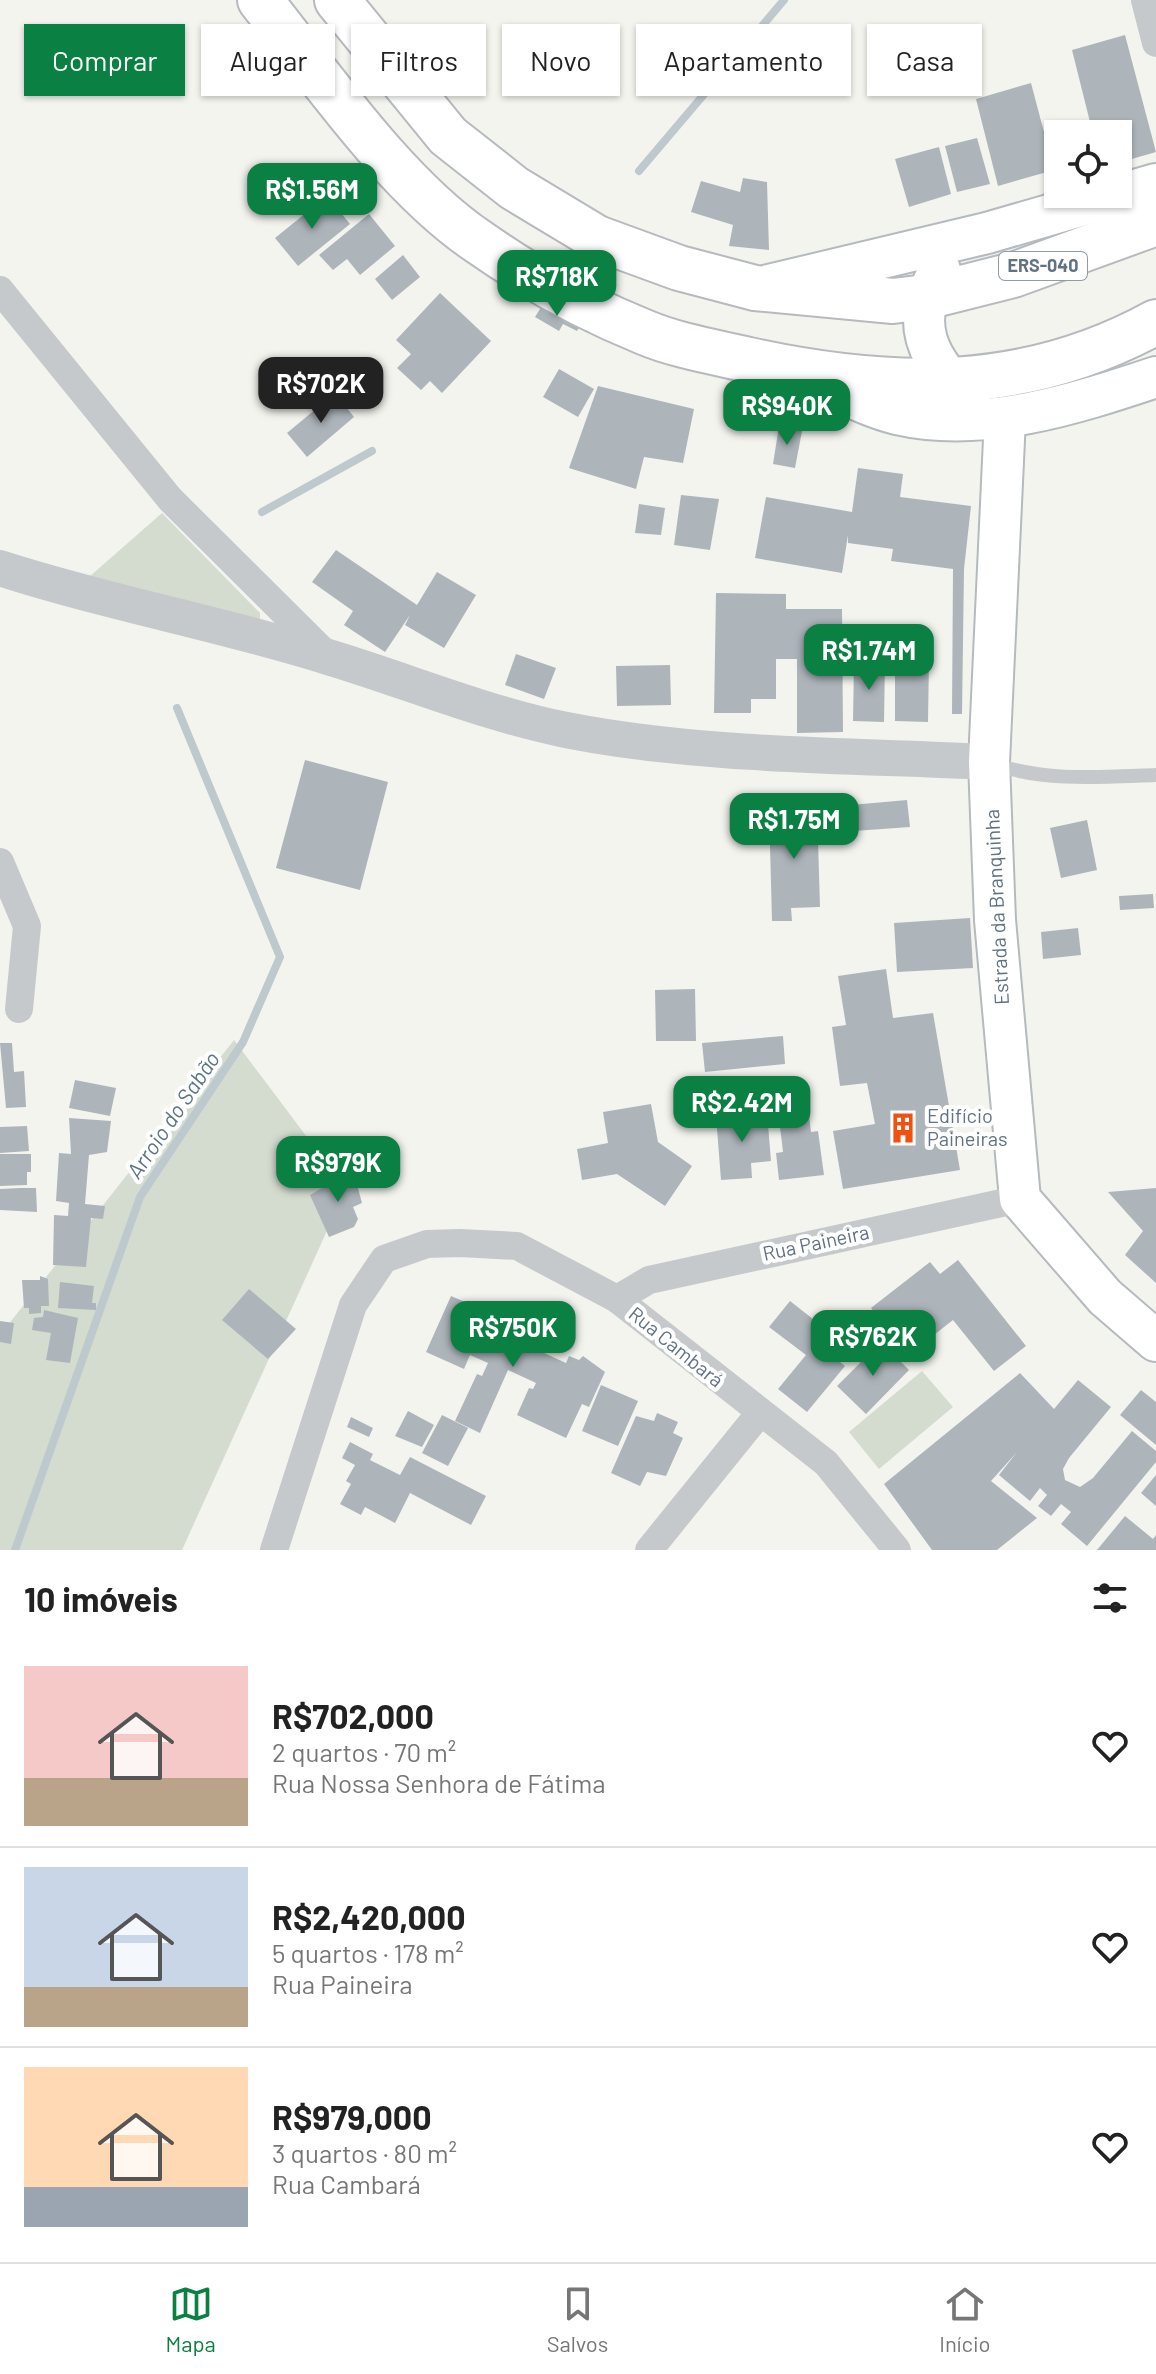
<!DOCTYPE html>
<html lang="pt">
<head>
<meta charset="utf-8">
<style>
	:root { --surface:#fff; --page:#f6f6f6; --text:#222; --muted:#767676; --line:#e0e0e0; --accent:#0b8043 }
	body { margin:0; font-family:Barlow,sans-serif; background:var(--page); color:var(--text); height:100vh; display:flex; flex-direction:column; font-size:30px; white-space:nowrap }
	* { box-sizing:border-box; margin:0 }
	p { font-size:26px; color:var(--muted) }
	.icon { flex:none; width:44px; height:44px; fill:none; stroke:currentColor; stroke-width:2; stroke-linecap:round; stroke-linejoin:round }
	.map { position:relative; height:1550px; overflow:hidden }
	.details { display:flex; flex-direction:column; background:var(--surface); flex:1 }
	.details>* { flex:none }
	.hud { position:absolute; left:24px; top:24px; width:1108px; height:72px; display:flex; gap:16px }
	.tools { position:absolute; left:1044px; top:120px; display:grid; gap:16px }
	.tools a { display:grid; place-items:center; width:88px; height:88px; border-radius:0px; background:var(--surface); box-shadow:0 2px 6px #0004; font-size:40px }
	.price { position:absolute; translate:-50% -68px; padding:0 18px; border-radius:16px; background:var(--accent); color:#fff; font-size:26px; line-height:52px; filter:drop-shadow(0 2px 4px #0008) }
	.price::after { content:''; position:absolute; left:50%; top:48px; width:24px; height:18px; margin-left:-12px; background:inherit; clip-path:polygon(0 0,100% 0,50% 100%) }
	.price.selected { background:#222; color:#fff }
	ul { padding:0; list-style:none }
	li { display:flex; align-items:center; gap:24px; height:200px; padding:0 24px }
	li+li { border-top:2px solid var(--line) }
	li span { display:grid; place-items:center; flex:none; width:224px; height:160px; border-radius:0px; color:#555 }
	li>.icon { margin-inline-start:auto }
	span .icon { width:96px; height:96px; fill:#fffc; stroke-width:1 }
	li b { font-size:34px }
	h2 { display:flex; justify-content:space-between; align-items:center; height:96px; padding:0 24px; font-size:34px }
	.tag { padding:0 28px; border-radius:0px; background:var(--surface); box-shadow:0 2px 6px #0004; font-size:28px; line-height:72px }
	.tag.selected { background:var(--accent); color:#fff }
	.tab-bar { display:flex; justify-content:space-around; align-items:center; height:112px; border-top:2px solid var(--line); background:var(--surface); font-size:22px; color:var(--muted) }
	.tab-bar a { display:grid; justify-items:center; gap:4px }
	.tab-bar .selected { color:var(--accent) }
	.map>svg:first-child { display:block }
	.green { fill:#d4dcd0 }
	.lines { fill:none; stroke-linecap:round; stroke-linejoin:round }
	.stream { stroke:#bec9ce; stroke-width:8 }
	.building { fill:#adb5ba }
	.secondary-casing { stroke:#b5babf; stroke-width:44 }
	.primary-casing { stroke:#b6babe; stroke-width:48 }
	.service { stroke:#c6c9cc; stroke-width:14 }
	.minor { stroke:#c6c9cc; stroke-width:28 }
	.tertiary { stroke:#c6c9cc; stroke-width:36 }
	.secondary { stroke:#fff; stroke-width:40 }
	.primary { stroke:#fff; stroke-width:44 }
	.labels { text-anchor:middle; stroke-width:8; stroke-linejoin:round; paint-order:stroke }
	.shield { fill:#fff; stroke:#909ca8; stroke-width:2 }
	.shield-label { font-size:18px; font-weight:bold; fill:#607283 }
	.street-label { font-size:20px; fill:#607283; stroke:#fff }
	.poi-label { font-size:20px; fill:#607283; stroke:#fff; text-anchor:start }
	.water-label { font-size:22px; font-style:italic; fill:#5b7581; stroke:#fff }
</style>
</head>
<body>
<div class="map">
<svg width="1156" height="1550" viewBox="0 0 1156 1550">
	<rect width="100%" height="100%" fill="#f4f4ef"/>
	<g class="green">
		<polygon points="162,513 260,613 260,625 89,577"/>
		<polygon points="234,1040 346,1189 182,1550 0,1550 0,1335"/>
		<polygon points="922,1371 953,1407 879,1469 849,1432"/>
	</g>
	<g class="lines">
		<g class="stream">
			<polyline points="639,171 784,0"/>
			<polyline points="262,512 372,451"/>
			<polyline points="15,1550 140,1197 243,1042 280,957 177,708"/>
		</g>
	</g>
	<g class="building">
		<polygon points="1125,35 1156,152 1118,163 1118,134 1093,134 1072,50"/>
		<polygon points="1031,83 1054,170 998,186 976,99"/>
		<polygon points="977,138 990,184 957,192 945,146"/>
		<polygon points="939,147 951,194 909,207 895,159"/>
		<polygon points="743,178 767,182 769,250 729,246 733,225 691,212 701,181 740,192"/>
		<polygon points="327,196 350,224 298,266 275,238"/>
		<polygon points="369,214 395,246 360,275 347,259 333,270 319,255"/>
		<polygon points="403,255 420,277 392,300 375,279"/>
		<polygon points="440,293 491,341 442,393 430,381 421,390 397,368 411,354 396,340"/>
		<polygon points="545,301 582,322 577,331 563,324 559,331 535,317"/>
		<polygon points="559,369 594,389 578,417 543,397"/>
		<polygon points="598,386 694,409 683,463 644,457 636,489 569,468"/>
		<polygon points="335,393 354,417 307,457 287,433"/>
		<polygon points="779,426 802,431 795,468 773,464"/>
		<polygon points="858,468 903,474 900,497 971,506 964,569 962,714 952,714 953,569 891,561 893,549 848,543 848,535 842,573 755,558 766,497 852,512"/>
		<polygon points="681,495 719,499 710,550 674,545"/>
		<polygon points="639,504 665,508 661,535 635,533"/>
		<polygon points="336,550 417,605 437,572 476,595 444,648 405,625 410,615 385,652 344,625 353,611 312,582"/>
		<polygon points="716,593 786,594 786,609 842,609 843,732 797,733 797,659 776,659 776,699 751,699 751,713 714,713"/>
		<polygon points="516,654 556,668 544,699 505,685"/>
		<polygon points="895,660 929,661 928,722 895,721"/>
		<polygon points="854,662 885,663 884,722 853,721"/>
		<polygon points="670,665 671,705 617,706 616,666"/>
		<polygon points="305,760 388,782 360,890 276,868"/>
		<polygon points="907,800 910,827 854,831 851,805"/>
		<polygon points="817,807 820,907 791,908 792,921 772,921 769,808"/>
		<polygon points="1087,820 1097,870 1061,878 1050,828"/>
		<polygon points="1153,894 1154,908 1120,910 1119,896"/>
		<polygon points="970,918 973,968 897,972 894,923"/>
		<polygon points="1078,928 1081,955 1043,959 1041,932"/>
		<polygon points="886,969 893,1018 933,1013 960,1170 843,1189 833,1131 875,1124 867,1083 840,1086 832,1027 846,1025 838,976"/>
		<polygon points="695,989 696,1041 656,1041 655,990"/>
		<polygon points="783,1036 785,1064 705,1072 702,1043"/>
		<polygon points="0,1043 12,1043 14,1072 24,1071 26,1107 6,1108"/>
		<polygon points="75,1080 116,1088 110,1116 69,1108"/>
		<polygon points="807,1098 811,1132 818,1131 824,1175 779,1180 776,1153 783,1152 777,1102"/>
		<polygon points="651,1104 658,1142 692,1166 665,1206 617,1174 582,1180 577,1149 608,1143 603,1112"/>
		<polygon points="767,1112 771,1161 751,1163 752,1178 721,1180 716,1116"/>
		<polygon points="69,1118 111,1121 107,1152 89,1155 85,1204 105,1206 103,1219 91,1218 86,1267 53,1265 54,1215 68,1216 69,1203 56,1201 59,1153 71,1154"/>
		<polygon points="27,1126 29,1151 0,1153 0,1127"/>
		<polygon points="0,1154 31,1154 31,1172 27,1172 27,1185 0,1186"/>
		<polygon points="353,1170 362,1203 353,1207 358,1219 354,1227 329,1237 310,1195"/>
		<polygon points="20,1188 36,1188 37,1212 0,1210 0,1189"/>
		<polygon points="1156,1188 1156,1283 1125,1255 1143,1231 1108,1192"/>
		<polygon points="958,1260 1026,1346 994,1371 953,1320 925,1342 906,1318 889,1331 871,1308 930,1262 940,1274"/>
		<polygon points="40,1276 48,1279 49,1306 41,1306 41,1313 29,1314 29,1308 24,1308 22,1280 40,1280"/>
		<polygon points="60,1282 94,1286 92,1303 96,1303 96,1310 58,1308"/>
		<polygon points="249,1289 296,1329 268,1359 222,1320"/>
		<polygon points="451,1296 477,1307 467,1329 479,1334 486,1319 498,1325 507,1306 531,1316 520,1342 566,1363 569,1356 579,1360 583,1356 605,1372 589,1407 582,1404 566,1438 517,1415 529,1388 533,1389 536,1383 508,1370 480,1433 455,1421 477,1374 482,1376 488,1363 470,1355 464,1369 426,1352"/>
		<polygon points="790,1301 827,1330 816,1343 845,1366 807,1412 778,1389 806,1355 769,1327"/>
		<polygon points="44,1310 78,1318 70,1363 46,1360 51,1333 32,1330 34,1318 43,1317"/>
		<polygon points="0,1321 14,1323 11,1344 0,1342"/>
		<polygon points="881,1342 909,1370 866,1414 837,1386"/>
		<polygon points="1020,1373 1054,1409 1078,1380 1111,1407 1069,1458 1063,1469 1065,1480 1080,1487 1093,1478 1132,1431 1156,1451 1156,1462 1087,1546 1061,1524 1071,1512 1061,1504 1051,1516 1038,1506 1047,1495 1040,1488 1030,1501 999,1475 1017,1452 991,1481 1037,1518 997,1550 932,1550 884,1484"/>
		<polygon points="601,1385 638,1401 618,1446 582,1431"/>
		<polygon points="1141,1390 1156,1402 1156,1445 1120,1415"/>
		<polygon points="408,1411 434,1425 422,1447 395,1436"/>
		<polygon points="657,1413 678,1422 673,1433 683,1438 666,1476 647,1472 640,1486 611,1473 636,1416 654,1421"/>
		<polygon points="442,1415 468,1428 448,1466 422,1453"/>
		<polygon points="351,1417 373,1428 369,1437 347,1427"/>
		<polygon points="350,1442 373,1454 370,1460 400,1475 410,1457 486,1496 471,1525 410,1493 395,1523 365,1507 361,1515 340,1504 351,1484 346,1481 355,1465 342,1458"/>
		<polygon points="1156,1475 1156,1506 1141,1493"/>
		<polygon points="1125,1516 1153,1539 1156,1535 1156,1550 1097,1550"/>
	</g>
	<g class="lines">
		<g class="secondary-casing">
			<g id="secondary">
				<path d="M940,270C908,322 927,362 970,398"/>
				<polyline points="769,285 987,233 1156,184"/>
				<path d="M812,379C839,391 868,407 897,414C983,434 1075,404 1156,377"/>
				<polyline points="1005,418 989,762 995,920 1020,1199 1105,1297 1156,1341"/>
			</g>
		</g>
		<g class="primary-casing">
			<g id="primary">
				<path d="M260,0C322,78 397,187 479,242C529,277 587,309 644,332C677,346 715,352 749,360C891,391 1025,394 1156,322"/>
				<polyline points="337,0 448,136 514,188 597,238 679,268 755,288 893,301 926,297 1013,275 1156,223"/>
			</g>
		</g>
		<path class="service" d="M994,764C1046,782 1101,777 1156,775"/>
		<g class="minor">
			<polyline points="1145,0 1156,43"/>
			<polyline points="0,290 170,499 329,657"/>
			<polyline points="0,862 27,926 19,1009"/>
			<polyline points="617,1299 649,1280 1020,1199"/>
			<polyline points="274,1550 353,1305 384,1259 427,1244 460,1243 517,1246 617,1299 826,1463 897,1550"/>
			<polyline points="649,1550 759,1414"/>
		</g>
		<path class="tertiary" d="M0,568C108,603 220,623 328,657C408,681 483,713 566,730C704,757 849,755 989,762"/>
		<use href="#secondary" class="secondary"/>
		<use href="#primary" class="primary"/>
	</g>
	<defs>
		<g id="building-bare" transform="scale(2.4)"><path d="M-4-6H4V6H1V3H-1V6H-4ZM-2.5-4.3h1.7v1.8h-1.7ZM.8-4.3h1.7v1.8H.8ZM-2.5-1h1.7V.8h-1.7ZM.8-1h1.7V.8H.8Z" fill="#f35010" stroke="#fff" stroke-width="2.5" paint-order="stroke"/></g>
	</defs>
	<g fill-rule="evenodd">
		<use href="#building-bare" x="903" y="1128"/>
	</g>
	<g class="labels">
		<rect class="shield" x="999" y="252" width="88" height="28" rx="6"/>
		<g class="shield-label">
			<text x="1043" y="272">ERS-040</text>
		</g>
		<g class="street-label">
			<text transform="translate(997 907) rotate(-93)" y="7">Estrada da Branquinha</text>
			<text transform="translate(816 1243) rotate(-12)" y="7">Rua Paineira</text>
			<text transform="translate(676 1347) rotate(39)" y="7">Rua Cambará</text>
		</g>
		<g class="poi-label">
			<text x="927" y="1123">Edifício<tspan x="927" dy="23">Paineiras</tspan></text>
		</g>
		<g class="water-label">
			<text transform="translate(173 1115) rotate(-56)" y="8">Arroio do Sabão</text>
		</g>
	</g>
</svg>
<div class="tools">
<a><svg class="icon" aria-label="locate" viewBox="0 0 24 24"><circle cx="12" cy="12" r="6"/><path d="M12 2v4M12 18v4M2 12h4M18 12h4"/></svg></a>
</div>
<b class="price" style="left:312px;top:231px">R$1.56M</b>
<b class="price" style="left:557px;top:318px">R$718K</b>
<b class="price selected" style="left:321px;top:425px">R$702K</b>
<b class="price" style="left:787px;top:447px">R$940K</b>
<b class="price" style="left:869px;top:692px">R$1.74M</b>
<b class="price" style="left:794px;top:861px">R$1.75M</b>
<b class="price" style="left:742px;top:1144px">R$2.42M</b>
<b class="price" style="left:338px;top:1204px">R$979K</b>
<b class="price" style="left:513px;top:1369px">R$750K</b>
<b class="price" style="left:873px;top:1378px">R$762K</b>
<div class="hud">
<a class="tag selected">Comprar</a>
<a class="tag">Alugar</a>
<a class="tag">Filtros</a>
<a class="tag">Novo</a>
<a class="tag">Apartamento</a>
<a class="tag">Casa</a>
</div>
</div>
<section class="details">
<h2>10 imóveis<svg class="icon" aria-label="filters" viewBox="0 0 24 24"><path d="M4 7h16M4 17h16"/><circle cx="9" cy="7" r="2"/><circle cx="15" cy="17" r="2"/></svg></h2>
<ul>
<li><span style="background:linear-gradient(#f6c9c9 70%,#b9a48a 0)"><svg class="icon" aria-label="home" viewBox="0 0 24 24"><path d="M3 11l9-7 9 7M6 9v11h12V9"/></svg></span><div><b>R$702,000</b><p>2 quartos · 70 m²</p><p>Rua Nossa Senhora de Fátima</p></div><svg class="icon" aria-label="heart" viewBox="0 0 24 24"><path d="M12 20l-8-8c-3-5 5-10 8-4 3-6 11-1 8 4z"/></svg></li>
<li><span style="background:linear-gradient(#c9d6e8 75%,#b9a48a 0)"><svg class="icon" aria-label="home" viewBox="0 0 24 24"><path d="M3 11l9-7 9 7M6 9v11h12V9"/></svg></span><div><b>R$2,420,000</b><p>5 quartos · 178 m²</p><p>Rua Paineira</p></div><svg class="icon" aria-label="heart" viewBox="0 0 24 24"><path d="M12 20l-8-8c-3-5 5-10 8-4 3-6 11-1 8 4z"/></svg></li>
<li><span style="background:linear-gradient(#ffd9b3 75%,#9aa5b1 0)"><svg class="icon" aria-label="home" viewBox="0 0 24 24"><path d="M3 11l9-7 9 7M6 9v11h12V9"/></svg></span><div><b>R$979,000</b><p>3 quartos · 80 m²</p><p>Rua Cambará</p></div><svg class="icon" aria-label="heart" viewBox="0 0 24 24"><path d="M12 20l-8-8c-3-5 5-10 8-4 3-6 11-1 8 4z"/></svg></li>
</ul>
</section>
<nav class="tab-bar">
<a class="selected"><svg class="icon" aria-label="map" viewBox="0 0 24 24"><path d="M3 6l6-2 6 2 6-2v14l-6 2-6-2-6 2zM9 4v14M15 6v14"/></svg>Mapa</a>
<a><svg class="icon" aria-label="saved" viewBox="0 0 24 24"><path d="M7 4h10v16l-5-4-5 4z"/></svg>Salvos</a>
<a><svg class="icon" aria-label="home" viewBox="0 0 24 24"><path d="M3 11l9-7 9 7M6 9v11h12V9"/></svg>Início</a>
</nav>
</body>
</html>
